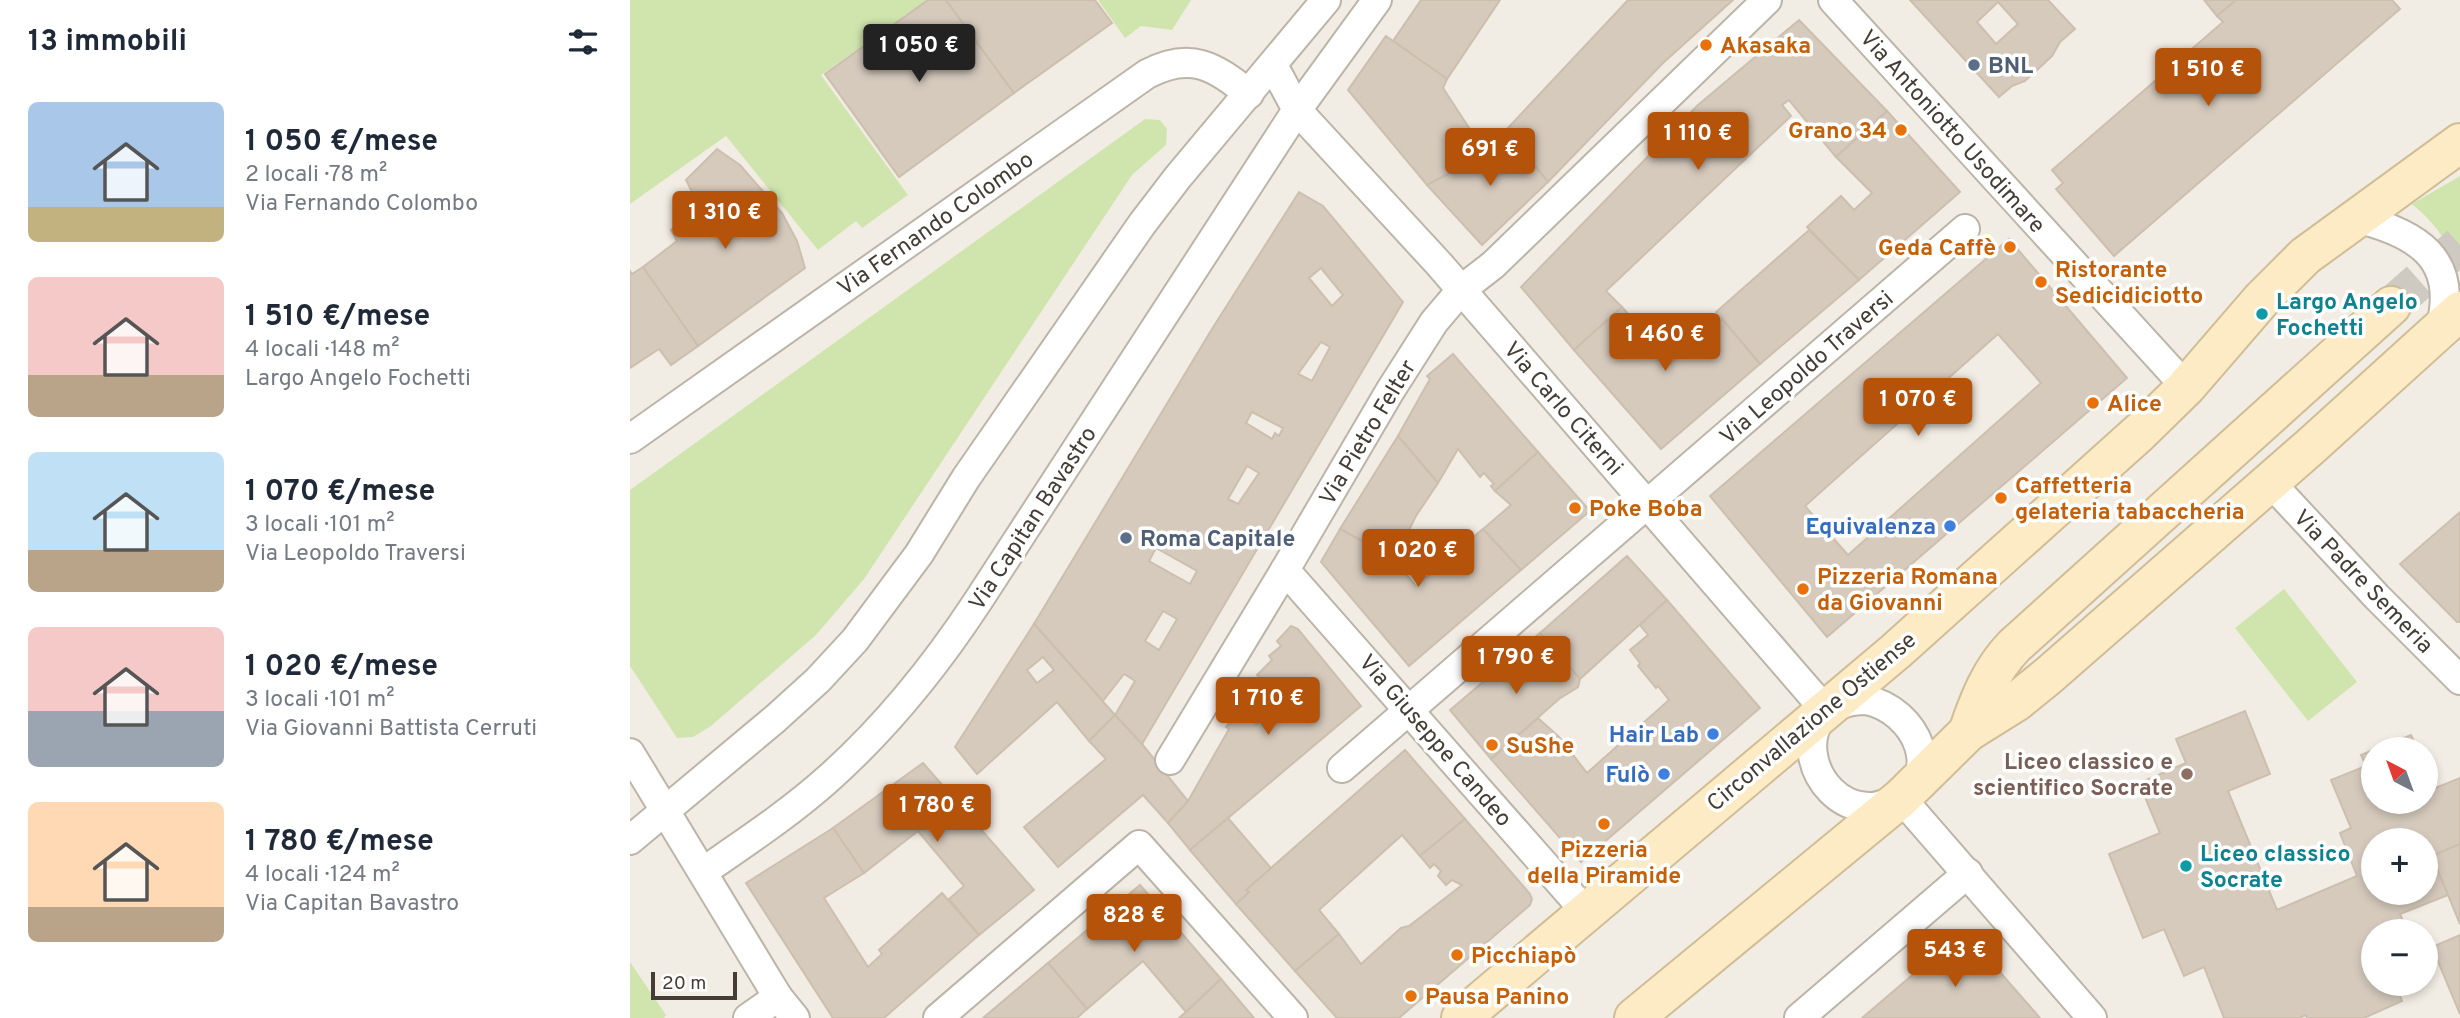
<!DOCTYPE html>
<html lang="it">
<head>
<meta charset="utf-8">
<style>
	:root { --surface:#fff; --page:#f2f2f3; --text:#1f2937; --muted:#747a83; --accent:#b45309 }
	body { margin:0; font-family:Overpass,sans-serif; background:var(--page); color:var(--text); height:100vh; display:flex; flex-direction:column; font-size:26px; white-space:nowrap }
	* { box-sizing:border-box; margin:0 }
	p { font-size:23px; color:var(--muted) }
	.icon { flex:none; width:38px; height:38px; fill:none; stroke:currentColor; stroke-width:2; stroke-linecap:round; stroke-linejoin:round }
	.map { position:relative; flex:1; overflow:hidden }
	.details { display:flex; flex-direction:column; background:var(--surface); width:630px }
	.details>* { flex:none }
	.needle { width:46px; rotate:319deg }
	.controls { position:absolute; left:1731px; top:737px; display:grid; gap:14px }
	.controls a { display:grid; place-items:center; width:77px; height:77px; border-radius:50%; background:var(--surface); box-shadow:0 4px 10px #0003; font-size:35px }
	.scale { position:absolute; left:21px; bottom:18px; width:86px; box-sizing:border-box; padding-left:7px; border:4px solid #443d35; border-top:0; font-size:19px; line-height:24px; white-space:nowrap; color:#443d35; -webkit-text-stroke:5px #fff; paint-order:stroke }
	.price { position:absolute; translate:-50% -60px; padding:0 16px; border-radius:7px; background:var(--accent); color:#fff; font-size:23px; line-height:46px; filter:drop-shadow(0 2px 4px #0008) }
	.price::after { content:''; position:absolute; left:50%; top:42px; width:21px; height:16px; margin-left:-10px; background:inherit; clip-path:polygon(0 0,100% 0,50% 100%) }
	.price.selected { background:#222; color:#fff }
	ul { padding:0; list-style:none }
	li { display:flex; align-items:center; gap:21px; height:175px; padding:0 28px }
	li span { display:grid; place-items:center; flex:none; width:196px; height:140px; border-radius:10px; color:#555 }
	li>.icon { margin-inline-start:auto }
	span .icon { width:84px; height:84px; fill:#fffc; stroke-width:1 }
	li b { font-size:30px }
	h2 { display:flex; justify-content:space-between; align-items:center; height:84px; padding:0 28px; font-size:30px }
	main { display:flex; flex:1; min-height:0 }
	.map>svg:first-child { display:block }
	.green { fill:#d0e5ae }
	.building { fill:#d6cabd; stroke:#cdbfae; stroke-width:2; fill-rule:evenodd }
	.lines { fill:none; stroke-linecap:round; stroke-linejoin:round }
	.secondary-tunnel { stroke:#cfcac1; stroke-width:38; stroke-dasharray:38 19; stroke-linecap:butt }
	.street-casing { stroke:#bdb4a8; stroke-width:32 }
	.secondary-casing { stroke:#d0bd96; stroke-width:42 }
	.street { stroke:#fff; stroke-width:28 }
	.secondary { stroke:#fcebc4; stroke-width:38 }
	.food-dot { fill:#e8710a; stroke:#fff; stroke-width:2.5 }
	.service-dot { fill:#5c6f8a; stroke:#fff; stroke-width:2.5 }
	.culture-dot { fill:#0f9aa8; stroke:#fff; stroke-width:2.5 }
	.shop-dot { fill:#3f7fe0; stroke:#fff; stroke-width:2.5 }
	.education-dot { fill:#8d6e63; stroke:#fff; stroke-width:2.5 }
	.labels { text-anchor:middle; stroke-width:7; stroke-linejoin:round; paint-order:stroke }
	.food-label { font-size:23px; font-weight:bold; fill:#c56008; stroke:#fff; text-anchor:start }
	.service-label { font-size:23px; font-weight:bold; fill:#4e5e75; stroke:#fff; text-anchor:start }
	.street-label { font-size:23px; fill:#443d35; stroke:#fff }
	.culture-label { font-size:23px; font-weight:bold; fill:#0d838f; stroke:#fff; text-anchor:start }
	.shop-label { font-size:23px; font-weight:bold; fill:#366cbe; stroke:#fff; text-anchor:end }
	.education-label { font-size:23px; font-weight:bold; fill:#785e54; stroke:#fff; text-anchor:end }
</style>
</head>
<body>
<main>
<section class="details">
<h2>13 immobili<svg class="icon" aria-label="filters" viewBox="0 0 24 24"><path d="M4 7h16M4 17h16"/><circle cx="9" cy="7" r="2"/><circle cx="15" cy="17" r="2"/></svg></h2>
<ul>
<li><span style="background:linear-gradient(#a9c7e8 75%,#c2b280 0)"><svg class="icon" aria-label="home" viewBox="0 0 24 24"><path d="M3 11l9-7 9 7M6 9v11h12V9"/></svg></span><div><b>1 050 €/mese</b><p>2 locali · 78 m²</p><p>Via Fernando Colombo</p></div></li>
<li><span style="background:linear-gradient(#f6c9c9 70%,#b9a48a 0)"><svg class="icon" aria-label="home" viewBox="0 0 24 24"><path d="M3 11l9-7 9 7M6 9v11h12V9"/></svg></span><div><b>1 510 €/mese</b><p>4 locali · 148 m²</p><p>Largo Angelo Fochetti</p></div></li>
<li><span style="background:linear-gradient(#bfe0f5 70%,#b9a48a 0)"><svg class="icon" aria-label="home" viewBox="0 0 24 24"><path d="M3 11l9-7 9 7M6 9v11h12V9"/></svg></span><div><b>1 070 €/mese</b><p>3 locali · 101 m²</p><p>Via Leopoldo Traversi</p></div></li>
<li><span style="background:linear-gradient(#f6c9c9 60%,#9aa5b1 0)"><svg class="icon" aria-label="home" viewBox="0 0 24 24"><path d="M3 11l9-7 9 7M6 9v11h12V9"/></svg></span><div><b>1 020 €/mese</b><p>3 locali · 101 m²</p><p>Via Giovanni Battista Cerruti</p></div></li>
<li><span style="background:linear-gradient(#ffd9b3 75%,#b9a48a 0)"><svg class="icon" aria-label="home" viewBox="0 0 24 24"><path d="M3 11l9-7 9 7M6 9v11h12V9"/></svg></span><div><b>1 780 €/mese</b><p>4 locali · 124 m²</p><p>Via Capitan Bavastro</p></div></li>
</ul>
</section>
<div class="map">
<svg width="1830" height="1018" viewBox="0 0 1830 1018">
	<rect width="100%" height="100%" fill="#f2ede4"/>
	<g class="green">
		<polygon points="0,0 298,0 191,75 278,195 232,228 226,221 188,250 96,136 0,204"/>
		<polygon points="468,0 561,0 542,30 511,26 495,38"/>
		<polygon points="515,119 530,120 537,129 536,145 502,175 234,579 186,635 81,726 63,737 47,738 0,666 0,490"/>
		<path d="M1830,176V268C1816,240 1806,224 1782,204Z"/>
		<polygon points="1654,589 1727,682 1678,721 1605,628"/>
		<polygon points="0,962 36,1015 34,1018 0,1018"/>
	</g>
	<g class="building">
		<polygon points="298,0 316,0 384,93 269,177 195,74"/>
		<polygon points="316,0 465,0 482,23 384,93"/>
		<polygon points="791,0 870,0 817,79 763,41"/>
		<polygon points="998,0 1103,0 1033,63 918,182 876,130"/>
		<path d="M1280,0H1418L1445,29L1430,42L1422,56L1395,81L1382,86L1369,97ZM1368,2L1388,24L1366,44L1347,22Z"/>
		<polygon points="1574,0 1606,0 1587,16"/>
		<polygon points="1606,0 1762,0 1770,9 1484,256 1426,189 1433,183 1422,170 1593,22 1587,16"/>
		<polygon points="1169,20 1257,111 1206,157 1159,100 1152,105 1161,116 976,291 992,307 944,350 891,287 1068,105"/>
		<polygon points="756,36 817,79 813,88 856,154 797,185 718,90"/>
		<polygon points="1257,111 1330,192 1229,280 1177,227 1211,196 1224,210 1242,193 1206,157"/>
		<polygon points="876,130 918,182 852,245 797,185 856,154"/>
		<polygon points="87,149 110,165 152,213 167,241 175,268 68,346 13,267 47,241 41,230 58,217 70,232 78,224 56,180"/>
		<path d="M669,192L693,206L773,302L512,744L485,715L505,681L494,674L473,701L404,624L582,329ZM691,268L713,295L702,306L679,278ZM691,342L700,347L682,381L668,374ZM622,412L653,428L649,436L645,433L642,439L616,423ZM617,466L629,473L608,504L598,499ZM526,548L567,571L560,584L519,561ZM533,611L547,619L529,650L515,641Z"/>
		<polygon points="1179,230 1229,280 1130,364 1086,312"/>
		<path d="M1379,239L1497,378L1197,637L1080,496ZM1368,334L1411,383L1218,555L1175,506Z"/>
		<polygon points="13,267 68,346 41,365 29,349 0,368 0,271 2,274"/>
		<polygon points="992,307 1041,363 1092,319 1130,364 1031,449 944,350"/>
		<polygon points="823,354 908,452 865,491 861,486 864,484 854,473 850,477 828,449 808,483 768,436 800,379 797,376"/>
		<polygon points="768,436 808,483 786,516 777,534 775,541 778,544 770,552 766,549 760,556 710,529"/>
		<polygon points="908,452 960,511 891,570 853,529 881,505 865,491"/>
		<polygon points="1830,512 1830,622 1827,622 1770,564"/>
		<polygon points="710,529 760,556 786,586 853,529 891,570 779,666 691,562"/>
		<polygon points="997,556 1037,600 950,679 910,633"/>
		<polygon points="1037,600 1130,708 951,862 861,759 908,718 929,737 957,773 1039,700 1028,686 1026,688 1008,666 1010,663 1000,650 1018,635 1010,625"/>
		<path d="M404,624L485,715L459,741L427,702L347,774L325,747ZM413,657L424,670L407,683L397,670Z"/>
		<polygon points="661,626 668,629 731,706 560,850 538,823 558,801 599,729 596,727 611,710 626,725 652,701 627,675 642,660 639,656 651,646 647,641"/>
		<polygon points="910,633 950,679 948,687 929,699 861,759 820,710"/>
		<path d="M1615,711L1640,774L1598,791L1647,910L1727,876L1710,833L1721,828L1701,780L1736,766L1731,755L1743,750V802H1796V770L1803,789L1830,778V844L1802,856L1818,895L1770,914L1777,931H1743V984H1765L1772,1001L1734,1018H1677L1676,1015L1669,1018H1594L1574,967L1554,976L1534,929L1513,938L1479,854L1530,833L1509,783L1556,763L1546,739ZM1743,840H1796V892H1743Z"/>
		<polygon points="485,715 512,744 558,801 538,823 513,795 428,867 394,827 476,759 459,741"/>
		<polygon points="1781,735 1787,749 1746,749"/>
		<polygon points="775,750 835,819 790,856 772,835 689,910 709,934 665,971 606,904 619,892 616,890"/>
		<polygon points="293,763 404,890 349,935 319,899 334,886 288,831 234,873 203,828"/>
		<polygon points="598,818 641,868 616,890 619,892 606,904 560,850"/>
		<polygon points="835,819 900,894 902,899 900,905 769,1018 707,1018 665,971 709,934 731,964 771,928 779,926 832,885 822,880 816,885 808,876 811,871 804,864 800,868 790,856"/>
		<polygon points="203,828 234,873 194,898 238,967 252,954 249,950 312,893 349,935 254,1018 203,1018 116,883"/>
		<polygon points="1830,844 1830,924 1802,856"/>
		<polygon points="510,885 591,979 556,1012 513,961 457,1009 418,963"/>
		<polygon points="1334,931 1410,1018 1232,1018"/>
		<polygon points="1830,935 1830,1014 1802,947"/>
		<polygon points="418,963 457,1009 447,1018 353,1018"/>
		<polygon points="591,979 624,1018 549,1018 556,1012"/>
	</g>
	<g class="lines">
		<polyline class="secondary-tunnel" points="1761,306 1830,245"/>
		<g class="street-casing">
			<g id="street">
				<polyline points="1203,0 1556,387"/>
				<polyline points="643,65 667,110 809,264 1196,711"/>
				<path d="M1726,218C1786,233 1830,258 1810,329"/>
				<path d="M0,439L517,74C561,51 584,66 619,94"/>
				<polyline points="1639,481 1747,597 1830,680"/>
				<polyline points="655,570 956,912"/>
				<path d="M1236,700C1286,709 1319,779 1260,802C1253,805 1246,807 1239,807C1178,807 1151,701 1236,700Z"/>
				<polyline points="0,753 148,997 165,1018"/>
				<polyline points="540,760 655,570 760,391 804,322 832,289 863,265 1137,0"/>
				<polyline points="712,768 1335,229"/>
				<polyline points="1271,798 1462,1018"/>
				<polyline points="0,840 145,719 188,680 225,640 289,554 336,478 512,224 548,177 696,0"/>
				<path d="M74,871C116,842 160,813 199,778C256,727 306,665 348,601L667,110L747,0"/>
				<polyline points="118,1018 148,997"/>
				<polyline points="308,1018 509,845 663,1018"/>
				<polyline points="1169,1018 1338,873"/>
			</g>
		</g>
		<g class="secondary-casing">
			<g id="secondary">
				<path d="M1338,732C1349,700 1360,671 1384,646L1761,306"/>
				<polyline points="831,1018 1266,651 1510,432 1556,387 1632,299 1675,256 1830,143"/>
				<polyline points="1004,1018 1271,798 1338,732 1386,702 1418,676 1680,447 1830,311"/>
			</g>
		</g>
		<use href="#street" class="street"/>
		<use href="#secondary" class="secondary"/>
	</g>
	<g class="food-dot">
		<circle cx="1076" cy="45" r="7"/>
		<circle cx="1271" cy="130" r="7"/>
		<circle cx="1380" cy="247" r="7"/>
		<circle cx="1411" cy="282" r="7"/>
		<circle cx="1463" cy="403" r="7"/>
		<circle cx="1371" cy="498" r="7"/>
		<circle cx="945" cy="508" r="7"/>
		<circle cx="1173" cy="589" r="7"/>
		<circle cx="862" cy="745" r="7"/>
		<circle cx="974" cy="824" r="7"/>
		<circle cx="827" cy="955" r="7"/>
		<circle cx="781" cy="996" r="7"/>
	</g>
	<g class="service-dot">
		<circle cx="1344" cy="65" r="7"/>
		<circle cx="496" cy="538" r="7"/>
	</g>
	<g class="culture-dot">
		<circle cx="1632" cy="314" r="7"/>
		<circle cx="1556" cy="866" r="7"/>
	</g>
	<g class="shop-dot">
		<circle cx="1320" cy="526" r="7"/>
		<circle cx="1083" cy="734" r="7"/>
		<circle cx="1034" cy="774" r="7"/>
	</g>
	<circle class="education-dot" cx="1557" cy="774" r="7"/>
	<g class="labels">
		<g class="food-label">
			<text x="1090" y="53">Akasaka</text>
			<text x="1257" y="138" text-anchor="end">Grano 34</text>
			<text x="1366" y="255" text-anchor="end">Geda Caffè</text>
			<text x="1425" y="277">Ristorante<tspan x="1425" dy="26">Sedicidiciotto</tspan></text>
			<text x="1477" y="411">Alice</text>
			<text x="1385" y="493">Caffetteria<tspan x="1385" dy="26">gelateria tabaccheria</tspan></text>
			<text x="959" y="516">Poke Boba</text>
			<text x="1187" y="584">Pizzeria Romana<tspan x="1187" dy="26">da Giovanni</tspan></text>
			<text x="876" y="753">SuShe</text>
			<text x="974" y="857" text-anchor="middle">Pizzeria<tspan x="974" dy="26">della Piramide</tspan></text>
			<text x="841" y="963">Picchiapò</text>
			<text x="795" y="1004">Pausa Panino</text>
		</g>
		<g class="service-label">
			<text x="1358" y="73">BNL</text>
			<text x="510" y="546">Roma Capitale</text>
		</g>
		<g class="street-label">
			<text transform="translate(1323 131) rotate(48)" y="8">Via Antoniotto Usodimare</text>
			<text transform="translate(305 223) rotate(-35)" y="8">Via Fernando Colombo</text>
			<text transform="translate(1176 367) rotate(-41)" y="8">Via Leopoldo Traversi</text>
			<text transform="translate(934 408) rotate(49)" y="8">Via Carlo Citerni</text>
			<text transform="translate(737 432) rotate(-59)" y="8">Via Pietro Felter</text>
			<text transform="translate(402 518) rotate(-57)" y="8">Via Capitan Bavastro</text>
			<text transform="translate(1734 581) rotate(46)" y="8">Via Padre Semeria</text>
			<text transform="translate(1181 721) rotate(-40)" y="8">Circonvallazione Ostiense</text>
			<text transform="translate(806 740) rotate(49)" y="8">Via Giuseppe Candeo</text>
		</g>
		<g class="culture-label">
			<text x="1646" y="309">Largo Angelo<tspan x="1646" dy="26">Fochetti</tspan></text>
			<text x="1570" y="861">Liceo classico<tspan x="1570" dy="26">Socrate</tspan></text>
		</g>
		<g class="shop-label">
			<text x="1306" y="534">Equivalenza</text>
			<text x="1069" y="742">Hair Lab</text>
			<text x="1020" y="782">Fulò</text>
		</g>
		<g class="education-label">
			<text x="1543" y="769">Liceo classico e<tspan x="1543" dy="26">scientifico Socrate</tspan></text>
		</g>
	</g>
</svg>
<div class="controls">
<a><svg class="needle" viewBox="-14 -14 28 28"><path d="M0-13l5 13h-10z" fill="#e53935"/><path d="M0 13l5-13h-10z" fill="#747a83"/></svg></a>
<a>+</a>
<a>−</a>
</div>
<div class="scale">20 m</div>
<b class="price selected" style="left:289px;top:84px">1 050 €</b>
<b class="price" style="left:1578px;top:108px">1 510 €</b>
<b class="price" style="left:1068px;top:172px">1 110 €</b>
<b class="price" style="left:860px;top:188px">691 €</b>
<b class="price" style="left:95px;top:251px">1 310 €</b>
<b class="price" style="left:1035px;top:373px">1 460 €</b>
<b class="price" style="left:1288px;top:438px">1 070 €</b>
<b class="price" style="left:788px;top:589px">1 020 €</b>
<b class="price" style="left:886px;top:696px">1 790 €</b>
<b class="price" style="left:638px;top:737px">1 710 €</b>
<b class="price" style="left:307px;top:844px">1 780 €</b>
<b class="price" style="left:504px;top:954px">828 €</b>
<b class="price" style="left:1325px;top:989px">543 €</b>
</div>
</main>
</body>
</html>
